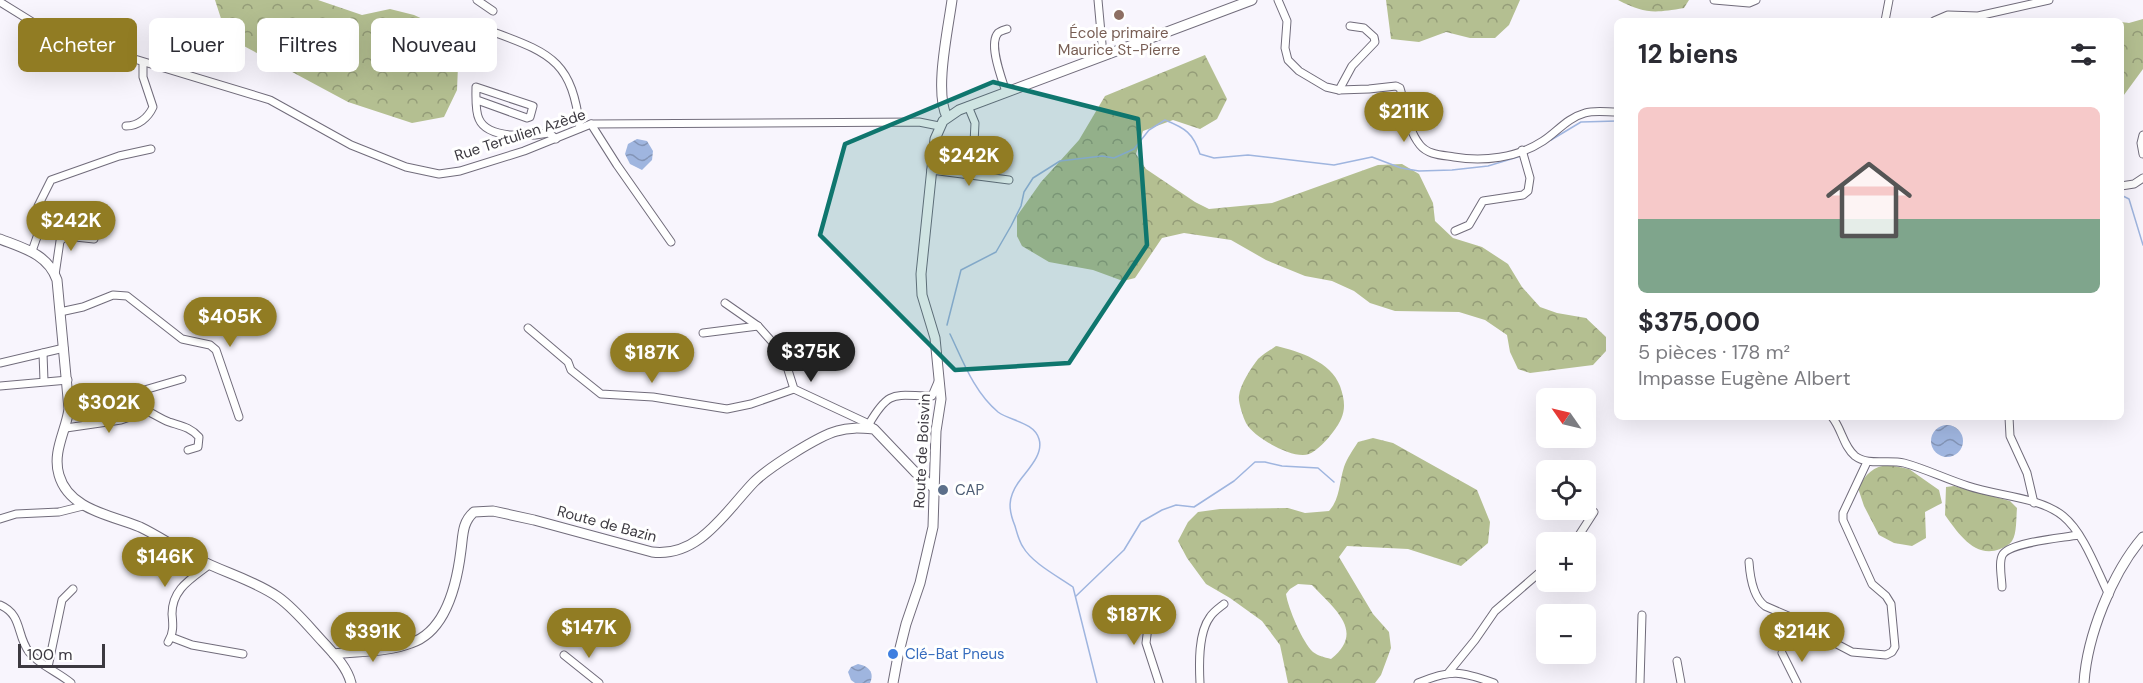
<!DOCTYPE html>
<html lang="fr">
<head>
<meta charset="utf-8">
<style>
	:root { --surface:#fff; --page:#f2f2f3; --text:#2b2b33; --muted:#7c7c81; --line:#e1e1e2; --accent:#917c23 }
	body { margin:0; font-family:"DM Sans",sans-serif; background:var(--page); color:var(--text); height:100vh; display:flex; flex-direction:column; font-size:22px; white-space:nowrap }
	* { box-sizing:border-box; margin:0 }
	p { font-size:20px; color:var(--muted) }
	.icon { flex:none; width:33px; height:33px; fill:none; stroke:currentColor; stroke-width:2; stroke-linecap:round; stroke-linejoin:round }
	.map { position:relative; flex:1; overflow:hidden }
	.drawer { position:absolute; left:1614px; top:18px; width:510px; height:402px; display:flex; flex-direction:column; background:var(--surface); border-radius:9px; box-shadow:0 6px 24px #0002 }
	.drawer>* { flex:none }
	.banner { position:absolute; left:18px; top:18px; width:570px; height:54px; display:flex; gap:12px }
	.needle { width:39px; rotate:304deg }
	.controls { position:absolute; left:1536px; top:388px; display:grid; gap:12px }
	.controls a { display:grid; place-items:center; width:60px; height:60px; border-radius:9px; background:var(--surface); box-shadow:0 6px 24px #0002; font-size:30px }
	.scale { position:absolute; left:18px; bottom:15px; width:87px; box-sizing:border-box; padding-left:6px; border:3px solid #3c3940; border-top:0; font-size:16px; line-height:21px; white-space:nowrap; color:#3c3940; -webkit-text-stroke:4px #fff; paint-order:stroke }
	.price { position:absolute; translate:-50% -51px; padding:0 14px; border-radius:21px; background:var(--accent); color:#fff; font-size:20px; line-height:39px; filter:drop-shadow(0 2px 3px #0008) }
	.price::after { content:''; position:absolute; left:50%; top:36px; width:18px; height:14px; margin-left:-9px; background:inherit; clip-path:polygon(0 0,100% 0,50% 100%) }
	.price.on { background:#222; color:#fff }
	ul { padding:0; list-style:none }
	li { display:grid; align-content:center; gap:12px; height:318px; padding:0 24px }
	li+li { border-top:2px solid var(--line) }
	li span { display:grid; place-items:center; height:186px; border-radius:9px; color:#555 }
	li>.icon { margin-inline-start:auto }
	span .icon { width:108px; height:108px; fill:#fffc; stroke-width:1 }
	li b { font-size:26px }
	h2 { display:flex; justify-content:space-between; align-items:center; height:72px; padding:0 24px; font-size:26px }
	.tag { padding:0 21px; border-radius:9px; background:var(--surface); box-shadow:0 6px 24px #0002; font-size:21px; line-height:54px }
	.tag.on { background:var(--accent); color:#fff }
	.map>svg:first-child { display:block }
	.forest { fill:url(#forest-crowns); fill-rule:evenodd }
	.water { fill:url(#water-waves) }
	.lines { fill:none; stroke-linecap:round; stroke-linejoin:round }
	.stream { stroke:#9fb5df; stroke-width:1.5 }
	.street-casing { stroke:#716c7b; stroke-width:9 }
	.secondary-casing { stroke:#716c7b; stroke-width:11 }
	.street { stroke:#fff; stroke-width:7 }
	.secondary { stroke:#fff; stroke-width:9 }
	.marked { fill:#0f766e; fill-opacity:0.2; stroke:#0f766e; stroke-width:4.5; stroke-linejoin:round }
	.education-dot { fill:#8d6e63; stroke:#fff; stroke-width:2 }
	.service-dot { fill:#5c6f8a; stroke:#fff; stroke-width:2 }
	.shop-dot { fill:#3f7fe0; stroke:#fff; stroke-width:2 }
	.labels { text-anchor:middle; stroke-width:6; stroke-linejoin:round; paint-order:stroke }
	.education-label { font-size:15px; fill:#785e54; stroke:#fff }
	.street-label { font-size:15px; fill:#3c3940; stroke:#fff }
	.service-label { font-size:15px; fill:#4e5e75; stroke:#fff; text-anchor:start }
	.shop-label { font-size:15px; fill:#366cbe; stroke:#fff; text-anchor:start }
</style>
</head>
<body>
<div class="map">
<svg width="2143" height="683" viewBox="0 0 2143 683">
	<defs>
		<pattern id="forest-crowns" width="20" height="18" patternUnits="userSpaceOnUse" patternTransform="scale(1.5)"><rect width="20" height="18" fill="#b4bf91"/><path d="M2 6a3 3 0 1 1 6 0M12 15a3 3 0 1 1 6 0" fill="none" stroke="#949c78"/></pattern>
		<pattern id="water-waves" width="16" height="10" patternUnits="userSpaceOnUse" patternTransform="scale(1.5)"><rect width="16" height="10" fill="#9fb5df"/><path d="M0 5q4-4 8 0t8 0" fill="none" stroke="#8394b6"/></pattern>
	</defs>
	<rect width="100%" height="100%" fill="#f8f5fd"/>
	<g class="forest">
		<polygon points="215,0 318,0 362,15 390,9 414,15 442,28 458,66 457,90 444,117 412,123 348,102 227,37"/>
		<polygon points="1386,0 1520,0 1509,25 1495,38 1470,38 1446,32 1419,42 1391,39"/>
		<path d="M1618,0H1689L1684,8C1654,13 1645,14 1618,0Z"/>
		<polygon points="2143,19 2143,69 2121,99 2121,22 2129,23"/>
		<polygon points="1205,55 1227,99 1217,119 1200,129 1173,120 1143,131 1136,154 1146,169 1195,202 1209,209 1272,203 1378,165 1402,164 1419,174 1433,203 1435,221 1453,238 1482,247 1508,264 1522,287 1540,307 1557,313 1586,318 1606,337 1606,351 1593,365 1530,373 1518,369 1510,352 1507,335 1485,320 1459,312 1395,311 1370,303 1354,291 1332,281 1305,276 1266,260 1231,240 1184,233 1162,238 1135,278 1123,281 1093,270 1049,262 1022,246 1017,236 1017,216 1041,182 1079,140 1105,96"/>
		<path d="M1276,346C1299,351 1331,362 1340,386C1347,406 1345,416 1333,432C1328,439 1317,451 1309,454C1293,460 1253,437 1246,423C1243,417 1238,402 1239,396C1240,385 1251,368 1258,359C1263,354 1271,350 1276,346Z"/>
		<path d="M1373,438L1393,443L1477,490L1490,522L1488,543L1461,566L1408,549L1347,546L1339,557L1373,614L1389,632L1391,648L1381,675L1375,683H1288L1280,645L1262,621L1230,598L1206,584L1187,558L1178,541L1188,522L1198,512L1220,509L1288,508L1305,513L1329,511C1340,499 1339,483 1344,467C1347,458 1353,450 1358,442ZM1298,584L1312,585C1334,609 1366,631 1331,659C1324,657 1318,656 1313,652C1303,643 1288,608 1286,594L1290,589Z"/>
		<path d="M1889,465L1909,469L1939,490L1942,503L1925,512L1926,538L1912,546L1894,543L1879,535L1864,506L1858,488C1866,474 1873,466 1889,465Z"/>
		<path d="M1954,486L2010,501L2017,508C2016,518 2017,533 2012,541C2009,545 2005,547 2000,549C1975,559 1958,533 1945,515L1946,487Z"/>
	</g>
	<g class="water">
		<polygon points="637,139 647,141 653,151 652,160 642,170 630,164 625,154 628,144"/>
		<circle cx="1947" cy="441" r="16"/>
		<path d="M858,664C868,666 875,672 870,683H855L851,680L848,672L851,667Z"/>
	</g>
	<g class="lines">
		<g class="stream">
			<polyline points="1551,140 1581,122 1617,121"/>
			<polyline points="1525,154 1539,147"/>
			<polyline points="2121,195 2129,199 2143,245"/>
			<path d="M947,325L961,270L996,252L1011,226L1021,206L1024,192L1033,178L1060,161L1102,156L1114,158L1134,149L1149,130L1165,120C1185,128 1193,133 1200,154L1214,158L1248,155L1334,165L1372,157L1401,168L1419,171L1452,170L1488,166L1521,156"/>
			<path d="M950,334C963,361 974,392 998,412C1010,421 1034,422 1039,439C1044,455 1026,471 1018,483C1008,498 1008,509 1015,526C1017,533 1019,541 1023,547C1032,563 1059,577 1073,587L1097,683"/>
			<polyline points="1076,596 1124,550 1141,522 1162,510 1176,505 1194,507 1234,481 1255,462 1265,462 1282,466 1318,468 1334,482"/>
		</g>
		<g class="street-casing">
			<g id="street">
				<polyline points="477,0 493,11"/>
				<polyline points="1098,0 1103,55"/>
				<path d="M1278,0L1287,21L1285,48L1288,60L1299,71L1326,87L1339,90L1369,89L1396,86L1400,88C1406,107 1407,129 1420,145C1428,155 1442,155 1454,157C1483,162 1517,158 1543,141C1557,132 1567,118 1585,113C1594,110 1607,112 1617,112"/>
				<polyline points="1714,0 1749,3 1756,0"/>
				<polyline points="0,2 34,23 75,41 270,100 351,145 406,167 439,174 460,171 524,151 591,124 919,122 939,126"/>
				<polyline points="1885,21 1889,0"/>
				<polyline points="1934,21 1948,15 1978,16 2049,0"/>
				<path d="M496,33C554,54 572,64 580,128"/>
				<polyline points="1339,90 1352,66 1375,42 1374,37 1364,28 1350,26"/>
				<path d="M1006,92C1002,79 988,44 998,33C1000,31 1004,30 1007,29"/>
				<path d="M477,100L527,118L530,117L533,106L476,87C476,95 475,111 479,119C488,140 532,136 549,133L556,139"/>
				<polyline points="968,106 975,123 974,143 977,150 986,154 1006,154"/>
				<polyline points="591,124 617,165 671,242"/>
				<path d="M126,126C138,126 148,118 153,107L143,77V63"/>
				<polyline points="2143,135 2141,143 2143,154"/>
				<polyline points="931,170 1009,180"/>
				<polyline points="2121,186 2134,184 2143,178"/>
				<polyline points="1455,231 1469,225 1483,201 1523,195 1528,191 1530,178 1522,150"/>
				<polyline points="32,251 38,234 38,206 51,180 119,156 151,149"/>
				<polyline points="55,275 60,241 66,236 94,239"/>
				<polyline points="725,303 758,326 783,354 794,389 869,424 874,429"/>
				<polyline points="60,312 83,307 113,295 127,296 182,339 210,345 216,350 239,417"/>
				<polyline points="528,328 568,362 571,370 601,394 653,397 727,409 751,404 794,389"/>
				<polyline points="703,333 758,326"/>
				<polyline points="43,353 44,381"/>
				<polyline points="0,363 64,348"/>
				<polyline points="0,386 68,380"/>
				<polyline points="139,412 139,394 141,391 182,379"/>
				<path d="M1832,417C1842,429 1843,446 1855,456C1868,466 1888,459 1904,463C1926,469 1946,479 1968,486C1997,496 2040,497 2063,516C2084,533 2097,571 2109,595"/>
				<polyline points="2009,417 2010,436 2027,473 2034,503"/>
				<path d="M869,424C890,388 895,396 932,396L938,382"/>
				<path d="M66,428L121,420L147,411C154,414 161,419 169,422C181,426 190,427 199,437L198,447L188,450"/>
				<polyline points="0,519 16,514 59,512 83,506"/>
				<polyline points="1574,543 1594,512"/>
				<path d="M1749,562C1750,577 1753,597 1765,606L1809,625L1831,641L1852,652L1886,655L1892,652L1895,647L1891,604L1886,596L1872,584L1843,520V513L1867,462"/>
				<path d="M2002,587C2002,579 1998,561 2003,554C2012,542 2062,538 2078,535"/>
				<polyline points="1151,603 1146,643 1159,683"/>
				<path d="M0,605C23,615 16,635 29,652C39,665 58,672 71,683"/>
				<polyline points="171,637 192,645 243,654"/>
				<path d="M168,642C174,633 173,624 172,614C172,589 191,579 209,565"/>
				<polyline points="1782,653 1797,683"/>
				<polyline points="564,655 599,683"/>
				<polyline points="1677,661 1681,683"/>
				<polyline points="48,667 62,600 73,589"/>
				<polyline points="1449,672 1475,640 1495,611 1546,567"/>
				<path d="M1200,683C1199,664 1198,633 1210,617C1213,612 1219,608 1224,604"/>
				<path d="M1418,683C1451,669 1461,671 1494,683"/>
				<polyline points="1640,683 1642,615"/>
			</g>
		</g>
		<g class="secondary-casing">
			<g id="secondary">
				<path d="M947,117C934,92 948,30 952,0"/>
				<path d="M0,239C23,248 48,254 57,280L69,409C66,431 52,452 59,475C69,510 111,515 140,527C159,536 177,549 196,558C222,572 254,580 278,597C295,609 309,627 323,642C334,654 347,667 351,683"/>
				<path d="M334,654C359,651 388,652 411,643C447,631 457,583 461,550C463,536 462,522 474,512L493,511L534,520L652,552C699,558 726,511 754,482C768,468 818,436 837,431C849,427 861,428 874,429L915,472L934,488"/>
				<polyline points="893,683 898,656 906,624 920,583 933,527 936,431 941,399 935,338 922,295 921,274 935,139 943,121 959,110 1252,0"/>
				<path d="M2084,683C2087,636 2112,573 2143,537"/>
			</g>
		</g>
		<use href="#street" class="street"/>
		<use href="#secondary" class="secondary"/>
	</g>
	<path class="marked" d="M993,82L1138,119L1147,245L1069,363L955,370L820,235L845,144Z"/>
	<circle class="education-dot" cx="1119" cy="15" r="6"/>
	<circle class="service-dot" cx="943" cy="490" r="6"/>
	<circle class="shop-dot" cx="893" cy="654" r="6"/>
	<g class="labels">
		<g class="education-label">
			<text x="1119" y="38">École primaire<tspan x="1119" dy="17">Maurice St-Pierre</tspan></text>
		</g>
		<g class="street-label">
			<text transform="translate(520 135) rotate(-18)" y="5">Rue Tertulien Azède</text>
			<text transform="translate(922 451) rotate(-87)" y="5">Route de Boisvin</text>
			<text transform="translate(607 524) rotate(15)" y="5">Route de Bazin</text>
		</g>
		<g class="service-label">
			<text x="955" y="495">CAP</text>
		</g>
		<g class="shop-label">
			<text x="905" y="659">Clé-Bat Pneus</text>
		</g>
	</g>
</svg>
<div class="controls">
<a><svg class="needle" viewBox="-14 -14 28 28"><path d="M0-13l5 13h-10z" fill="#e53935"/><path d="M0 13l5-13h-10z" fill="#7c7c81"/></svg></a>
<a><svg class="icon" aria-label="locate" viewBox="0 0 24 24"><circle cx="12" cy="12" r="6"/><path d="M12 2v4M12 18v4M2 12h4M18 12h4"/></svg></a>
<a>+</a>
<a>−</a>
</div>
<div class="scale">100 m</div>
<b class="price" style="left:1404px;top:143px">$211K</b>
<b class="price" style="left:969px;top:187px">$242K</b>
<b class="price" style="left:71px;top:252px">$242K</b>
<b class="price" style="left:230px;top:348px">$405K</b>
<b class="price on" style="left:811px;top:383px">$375K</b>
<b class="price" style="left:652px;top:384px">$187K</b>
<b class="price" style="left:109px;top:434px">$302K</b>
<b class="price" style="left:165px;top:588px">$146K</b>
<b class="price" style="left:1134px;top:646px">$187K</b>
<b class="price" style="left:589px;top:659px">$147K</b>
<b class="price" style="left:373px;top:663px">$391K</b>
<b class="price" style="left:1802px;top:663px">$214K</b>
<div class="banner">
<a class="tag on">Acheter</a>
<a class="tag">Louer</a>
<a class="tag">Filtres</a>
<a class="tag">Nouveau</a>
</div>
<section class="drawer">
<h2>12 biens<svg class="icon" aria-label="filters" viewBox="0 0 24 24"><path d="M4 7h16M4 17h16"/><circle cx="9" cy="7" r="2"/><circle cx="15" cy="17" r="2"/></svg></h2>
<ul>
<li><span style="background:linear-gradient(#f6c9c9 60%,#7fa58c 0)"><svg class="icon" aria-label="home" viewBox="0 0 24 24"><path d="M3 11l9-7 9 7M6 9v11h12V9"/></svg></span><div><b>$375,000</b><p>5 pièces · 178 m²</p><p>Impasse Eugène Albert</p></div></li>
</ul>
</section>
</div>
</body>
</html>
